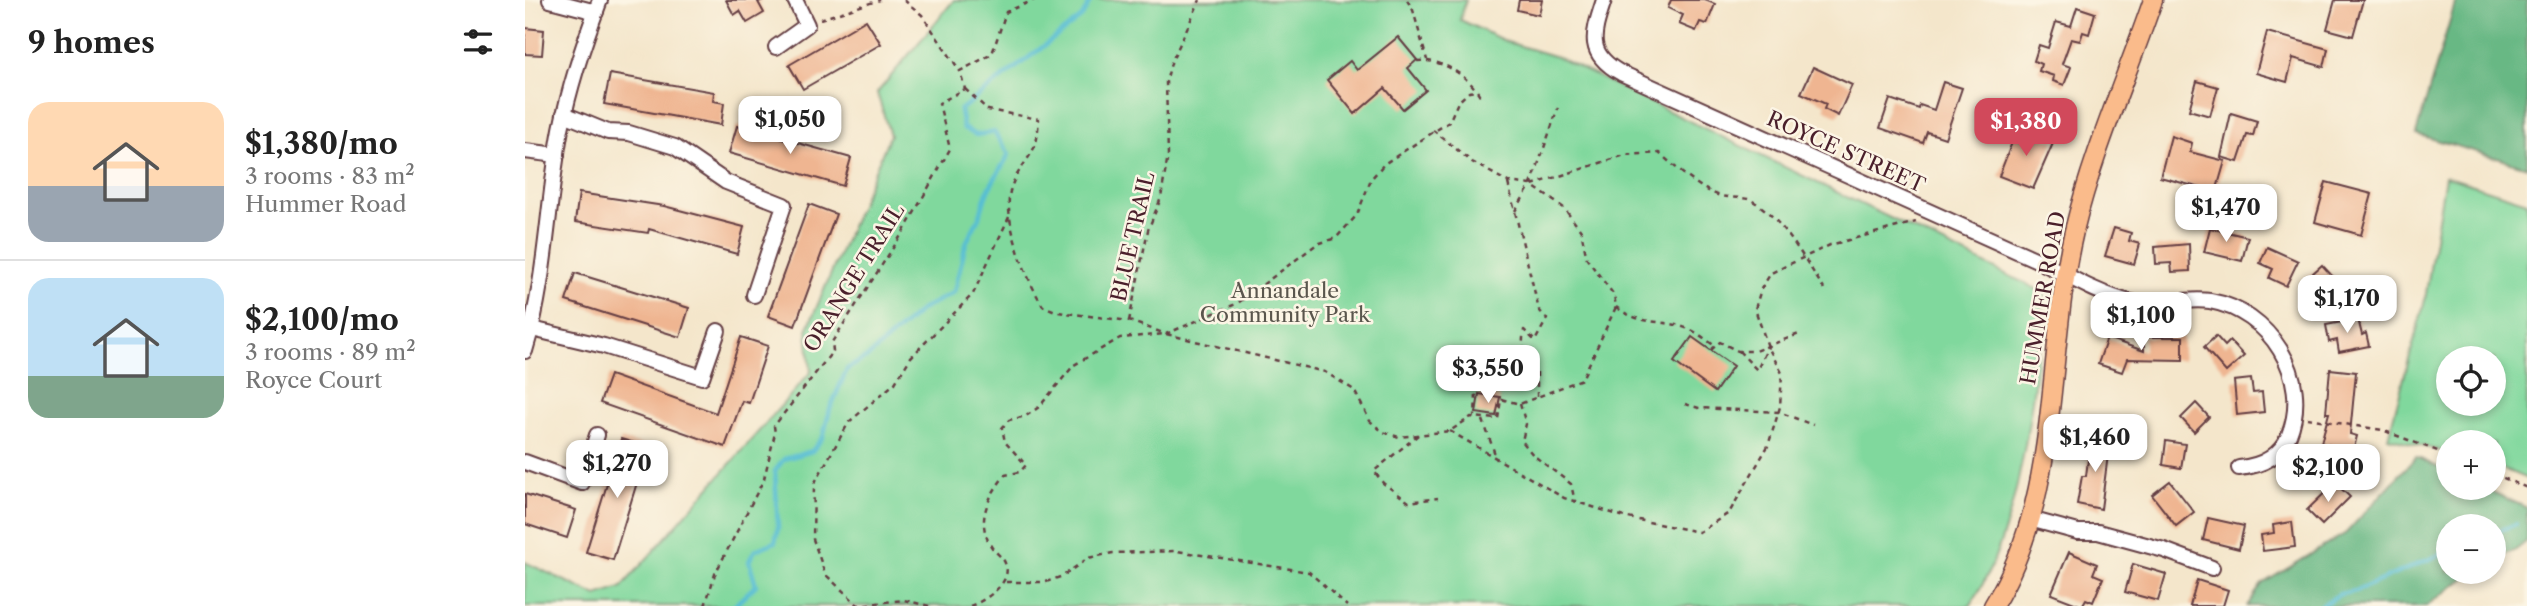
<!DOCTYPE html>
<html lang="en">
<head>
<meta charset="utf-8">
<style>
	:root { --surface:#fff; --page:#f2f2f2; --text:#222; --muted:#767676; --line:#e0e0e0; --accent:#d1495b }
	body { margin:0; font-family:"Libre Caslon Text",serif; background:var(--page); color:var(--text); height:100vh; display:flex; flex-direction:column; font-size:26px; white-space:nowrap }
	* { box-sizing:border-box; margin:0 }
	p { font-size:23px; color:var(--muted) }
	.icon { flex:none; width:38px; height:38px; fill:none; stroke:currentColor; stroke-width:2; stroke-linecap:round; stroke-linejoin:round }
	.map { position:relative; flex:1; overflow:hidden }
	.drawer { display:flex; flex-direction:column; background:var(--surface); width:525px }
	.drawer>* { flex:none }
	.controls { position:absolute; left:1911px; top:346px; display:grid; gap:14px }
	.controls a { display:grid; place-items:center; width:70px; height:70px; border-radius:50%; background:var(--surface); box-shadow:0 4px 10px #0003; font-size:35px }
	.price { position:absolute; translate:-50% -60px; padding:0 16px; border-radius:14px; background:#fff; color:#222; font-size:23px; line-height:46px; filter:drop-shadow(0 2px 4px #0008) }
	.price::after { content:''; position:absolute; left:50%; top:42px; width:21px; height:16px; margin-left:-10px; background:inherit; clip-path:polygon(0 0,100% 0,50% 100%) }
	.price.selected { background:var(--accent); color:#fff }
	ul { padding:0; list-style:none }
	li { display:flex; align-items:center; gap:21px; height:175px; padding:0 28px }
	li+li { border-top:2px solid var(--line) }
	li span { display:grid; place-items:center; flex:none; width:196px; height:140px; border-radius:21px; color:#555 }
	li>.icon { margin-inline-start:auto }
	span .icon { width:84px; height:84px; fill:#fffc; stroke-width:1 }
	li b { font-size:30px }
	h2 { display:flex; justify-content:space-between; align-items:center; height:84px; padding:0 28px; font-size:30px }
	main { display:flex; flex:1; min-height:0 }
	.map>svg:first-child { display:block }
	.green { fill:#80d89d; stroke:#657c64; stroke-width:2; fill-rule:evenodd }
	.forest { fill:#68b884; stroke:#596c58; stroke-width:2 }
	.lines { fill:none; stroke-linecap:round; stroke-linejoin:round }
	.stream { stroke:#56bed3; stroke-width:4.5 }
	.building { fill:#efb591 }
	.minor-casing { stroke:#643d43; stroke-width:18 }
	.major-casing { stroke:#643d43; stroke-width:21 }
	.path { stroke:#643d43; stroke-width:2.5; stroke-dasharray:5 5; stroke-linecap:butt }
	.minor { stroke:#fff; stroke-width:14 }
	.major { stroke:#fabb8b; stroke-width:18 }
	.labels { text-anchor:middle; stroke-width:5; stroke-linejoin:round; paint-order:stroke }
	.street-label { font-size:21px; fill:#4a1f2b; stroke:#fcf5e5 }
	.park-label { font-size:21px; fill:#5a564d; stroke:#fcf5e5 }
</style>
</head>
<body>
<main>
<section class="drawer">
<h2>9 homes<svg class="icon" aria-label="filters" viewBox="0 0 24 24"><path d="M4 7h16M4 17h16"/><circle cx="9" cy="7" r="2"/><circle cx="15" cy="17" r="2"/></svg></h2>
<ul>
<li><span style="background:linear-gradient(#ffd9b3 60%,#9aa5b1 0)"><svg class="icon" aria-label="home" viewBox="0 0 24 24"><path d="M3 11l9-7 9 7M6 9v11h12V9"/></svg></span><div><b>$1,380/mo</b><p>3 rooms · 83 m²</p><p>Hummer Road</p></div></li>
<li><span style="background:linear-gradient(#bfe0f5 70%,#7fa58c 0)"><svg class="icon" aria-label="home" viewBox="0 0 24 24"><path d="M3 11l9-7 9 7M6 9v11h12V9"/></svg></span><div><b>$2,100/mo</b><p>3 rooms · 89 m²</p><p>Royce Court</p></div></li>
</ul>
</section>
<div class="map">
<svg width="2002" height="606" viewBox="0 0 2002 606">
	<rect width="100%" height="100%" fill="#fcf5e5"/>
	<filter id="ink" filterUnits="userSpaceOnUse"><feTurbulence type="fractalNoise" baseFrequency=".0143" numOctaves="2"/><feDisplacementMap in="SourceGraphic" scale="14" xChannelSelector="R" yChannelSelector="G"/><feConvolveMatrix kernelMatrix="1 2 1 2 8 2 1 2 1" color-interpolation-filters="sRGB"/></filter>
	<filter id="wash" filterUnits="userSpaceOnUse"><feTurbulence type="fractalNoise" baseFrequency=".00686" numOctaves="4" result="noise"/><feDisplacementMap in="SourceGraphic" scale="28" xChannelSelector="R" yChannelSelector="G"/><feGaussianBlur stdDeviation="1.57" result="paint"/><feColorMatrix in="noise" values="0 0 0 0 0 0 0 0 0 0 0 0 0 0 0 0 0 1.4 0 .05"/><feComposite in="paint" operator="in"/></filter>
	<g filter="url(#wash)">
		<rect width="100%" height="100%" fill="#f4e6cb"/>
		<g class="green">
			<path d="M429,0H941L935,20L982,42L1032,57L1520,293C1508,389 1499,524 1445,606H0V562L72,596L96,588L286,372L282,330L365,135L352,93Z"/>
			<path d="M1920,176L2002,202V479L1969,465V443H1923V453L1863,437L1900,300ZM1923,359H1969V404H1923Z"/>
		</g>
		<g class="forest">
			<polygon points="1931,0 2002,0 2002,167 1891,134"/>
			<polygon points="1891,457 1923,472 1923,488 1959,488 2002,508 2002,541 1991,550 1969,559 1969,527 1923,527 1923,572 1948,572 1901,606 1722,606 1737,584 1821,533"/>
		</g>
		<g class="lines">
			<g class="stream">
				<polyline points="1969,533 1991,524"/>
				<polyline points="209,606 231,585 224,561 230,550 250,542 253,528 250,471 259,459 287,451 298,437 305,409 322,369 344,356 396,310 429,292 441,243 454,218 462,192 484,154 469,132 451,135 438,128 435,110 557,17 566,0"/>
				<polyline points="1795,606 1815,594 1831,591 1923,551"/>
			</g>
		</g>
		<g id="blocks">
			<g class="building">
				<polygon points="201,0 238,0 233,2 239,13 222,23 215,11 209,15"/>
				<polygon points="994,0 1017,0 1014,15 992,10"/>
				<polygon points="1146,0 1180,0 1190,4 1182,24 1175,22 1171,31 1154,24 1158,15 1143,8"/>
				<polygon points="1810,0 1838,0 1828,36 1802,29"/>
				<polygon points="1552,7 1570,13 1564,34 1558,32 1555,41 1546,39 1537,64 1546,67 1539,85 1528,81 1529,76 1514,71 1516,64 1509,61 1514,45 1523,48 1531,22 1546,26"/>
				<polygon points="341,20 356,44 278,89 264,65"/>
				<polygon points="0,28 19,30 17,55 0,54"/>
				<polygon points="1742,32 1803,49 1799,67 1768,58 1762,82 1731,73"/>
				<polygon points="873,37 892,60 883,68 901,90 878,109 860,88 830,114 802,80 825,61 832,70"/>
				<polygon points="1288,67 1327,85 1313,116 1299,109 1301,104 1276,93"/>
				<polygon points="85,74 189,92 188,101 199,103 196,125 79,104"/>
				<polygon points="1672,81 1693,87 1685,116 1664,110"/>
				<polygon points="1418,82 1437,88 1420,138 1402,132 1398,143 1355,128 1365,99 1394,109 1395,105 1409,110"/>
				<polygon points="1706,113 1732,121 1728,136 1722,135 1713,162 1696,157"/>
				<polygon points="212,126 326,158 318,186 204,153"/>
				<polygon points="1493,127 1529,141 1508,189 1474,176"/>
				<polygon points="1646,136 1667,143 1665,152 1700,161 1691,192 1635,177"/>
				<polygon points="1801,182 1847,194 1836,235 1790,222"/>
				<polygon points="54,193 139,206 219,227 212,254 124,229 123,233 50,222"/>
				<polygon points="284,204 311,214 270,326 243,316"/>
				<polygon points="1589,228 1606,233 1604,241 1615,244 1609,264 1580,256"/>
				<polygon points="1685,228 1723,237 1717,261 1679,252"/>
				<polygon points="1664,244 1665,271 1647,272 1646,263 1631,264 1630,247"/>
				<polygon points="1742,247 1773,261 1761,286 1744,278 1748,269 1735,263"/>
				<polygon points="1797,265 1823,293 1804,311 1778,282"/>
				<polygon points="50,273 164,308 155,337 41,301"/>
				<polygon points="1833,319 1837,335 1841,333 1844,346 1814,352 1812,340 1804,342 1801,325"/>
				<polygon points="1691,336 1700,346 1705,341 1719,356 1701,372 1679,347"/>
				<polygon points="216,337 243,346 224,403 217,401 200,447 75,403 85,375 191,413"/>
				<polygon points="1167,337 1208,366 1190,392 1149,362"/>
				<polygon points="1619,337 1658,337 1658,360 1602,359 1597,372 1573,364 1582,338 1619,351"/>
				<polygon points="1805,369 1831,372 1825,434 1832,436 1829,448 1836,450 1832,466 1802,458 1805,445 1796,443 1804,413 1801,413"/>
				<polygon points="1726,379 1728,393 1737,392 1739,412 1712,415 1709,381"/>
				<polygon points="954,394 975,397 971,416 951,413"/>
				<polygon points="1671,403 1684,417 1669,432 1656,418"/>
				<polygon points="1566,436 1585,439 1576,509 1552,504 1557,476 1561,476"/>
				<polygon points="96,439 123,447 88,560 61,552"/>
				<polygon points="1641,441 1660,444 1656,468 1638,465"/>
				<polygon points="1645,481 1669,512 1651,526 1627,495"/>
				<polygon points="1810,483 1825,497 1797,525 1782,510"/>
				<polygon points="0,494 51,510 42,538 0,524"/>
				<polygon points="1683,518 1719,526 1714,549 1678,540"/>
				<polygon points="1767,522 1770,547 1738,551 1736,535 1749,533 1748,525"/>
				<polygon points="1544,552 1572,564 1568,574 1578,578 1568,602 1561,599 1557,606 1526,594"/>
				<polygon points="1608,564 1641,574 1633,601 1600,592"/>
				<polygon points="1672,580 1703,590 1698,606 1665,606"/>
			</g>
		</g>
	</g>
	<g filter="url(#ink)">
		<use href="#blocks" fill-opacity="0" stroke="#643d43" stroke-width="2"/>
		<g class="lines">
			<g class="minor-casing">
				<g id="minor">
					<polyline points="25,0 71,12"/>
					<path d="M1079,0C1068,34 1060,53 1096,73L1512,260C1542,275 1572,294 1605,302C1631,308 1658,297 1685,301C1744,311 1787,377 1764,435C1755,457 1736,466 1714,468"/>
					<polyline points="251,47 282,25 270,0"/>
					<polyline points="39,114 83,132 104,133 150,147 201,182 259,205 229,295"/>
					<polyline points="0,151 32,155"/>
					<polyline points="7,329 79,346 177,377 193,331"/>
					<path d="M0,351C22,278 22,203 36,129C45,84 59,42 75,0"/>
					<polyline points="0,462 57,483 72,435"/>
					<polyline points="1505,519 1553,532 1573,532 1639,550 1687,568"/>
				</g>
			</g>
			<g class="major-casing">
				<path id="major" d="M1468,606C1537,495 1520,354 1549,231C1568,152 1602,76 1628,0"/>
			</g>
			<g class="path">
				<polyline points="379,0 397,15 435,71"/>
				<polyline points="882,0 888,10 902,60"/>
				<polyline points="295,19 355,0"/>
				<path d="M892,61C918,58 946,78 957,99"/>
				<path d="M440,89L463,110L514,119C513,127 513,138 510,146C503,161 491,172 486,188C476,216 502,281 518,306L533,312L604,321L641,334L713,303L792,244L811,238L832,215L846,179L859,164L924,122L933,102L944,92L953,91"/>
				<polyline points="908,130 947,162 983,182 1006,185 1039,208 1056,231 1062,259 1089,295 1091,307 1057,379 995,404 976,399 973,419 946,417 925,431 893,435 849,471 858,483 884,502 913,498"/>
				<path d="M983,183L1014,310L1022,319L1010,341L999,330C996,348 998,360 1012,372"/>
				<path d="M1007,185L1100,155L1134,153C1152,168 1174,190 1196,196C1205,198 1215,197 1223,199C1251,209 1283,264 1299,289"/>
				<polyline points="990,211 1006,185 1033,108"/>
				<path d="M1091,307C1118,327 1133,318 1161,328C1171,331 1181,340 1190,346"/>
				<polyline points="604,321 623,230 636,198 643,155 641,82 646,63 675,0"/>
				<polyline points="1186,350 1195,342 1213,351 1230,351 1274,334"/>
				<polyline points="1214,351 1232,370 1243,347"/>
				<polyline points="927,363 938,367 966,364 1012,372"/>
				<polyline points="927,363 951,393 950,416"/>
				<polyline points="1012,397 1012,372"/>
				<polyline points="995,404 1001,424 997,441 1008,455 1046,484 1050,502"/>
				<polyline points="1160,404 1174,408 1254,412 1288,425"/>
				<polyline points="1782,418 1857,430 1923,455"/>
				<polyline points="958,420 972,460"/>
				<polyline points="925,431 1039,498 1103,518 1174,532 1204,513 1243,446 1255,407 1257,373 1243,347 1230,309 1236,289 1246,273 1305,245 1391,222"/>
				<polyline points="1969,474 2002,488"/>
				<polyline points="481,582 521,582 538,576 563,558 588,553 652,551 784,572 822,606"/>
				<polyline points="180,606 190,574 239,479 250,433 249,426 308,351 307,342 379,231 425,149 414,103 440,89 435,71 467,54 481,12 509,0"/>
				<polyline points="404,606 379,600 333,605 300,574 288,539 289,484 324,422 370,383 386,357 448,294 484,217"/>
				<path d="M445,606C460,601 489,582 480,563C478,557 469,552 466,546C450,520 464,496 480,475L495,472L501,465L480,442L477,428L484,420L501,416L514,407L549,365L595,338L641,334L800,372L829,390L845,421L858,432L874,437L893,435"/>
			</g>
			<use href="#minor" class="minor"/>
			<use href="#major" class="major"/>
		</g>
	</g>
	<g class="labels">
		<g class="street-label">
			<text transform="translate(1321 152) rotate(24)" y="7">ROYCE STREET</text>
			<text transform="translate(608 237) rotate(-77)" y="7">BLUE TRAIL</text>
			<text transform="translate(329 278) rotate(-58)" y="7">ORANGE TRAIL</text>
			<text transform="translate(1518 298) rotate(-80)" y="7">HUMMER ROAD</text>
		</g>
		<g class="park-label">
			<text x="760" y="298">Annandale<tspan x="760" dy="24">Community Park</tspan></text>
		</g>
	</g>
</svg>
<div class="controls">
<a><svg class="icon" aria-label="locate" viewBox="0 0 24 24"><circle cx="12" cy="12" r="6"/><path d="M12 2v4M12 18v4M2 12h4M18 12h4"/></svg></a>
<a>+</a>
<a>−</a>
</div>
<b class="price" style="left:265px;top:156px">$1,050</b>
<b class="price selected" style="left:1501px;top:158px">$1,380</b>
<b class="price" style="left:1701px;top:244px">$1,470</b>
<b class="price" style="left:1822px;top:335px">$1,170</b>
<b class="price" style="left:1616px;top:352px">$1,100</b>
<b class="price" style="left:963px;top:405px">$3,550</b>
<b class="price" style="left:1570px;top:474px">$1,460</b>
<b class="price" style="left:92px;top:500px">$1,270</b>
<b class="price" style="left:1803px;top:504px">$2,100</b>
</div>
</main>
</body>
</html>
